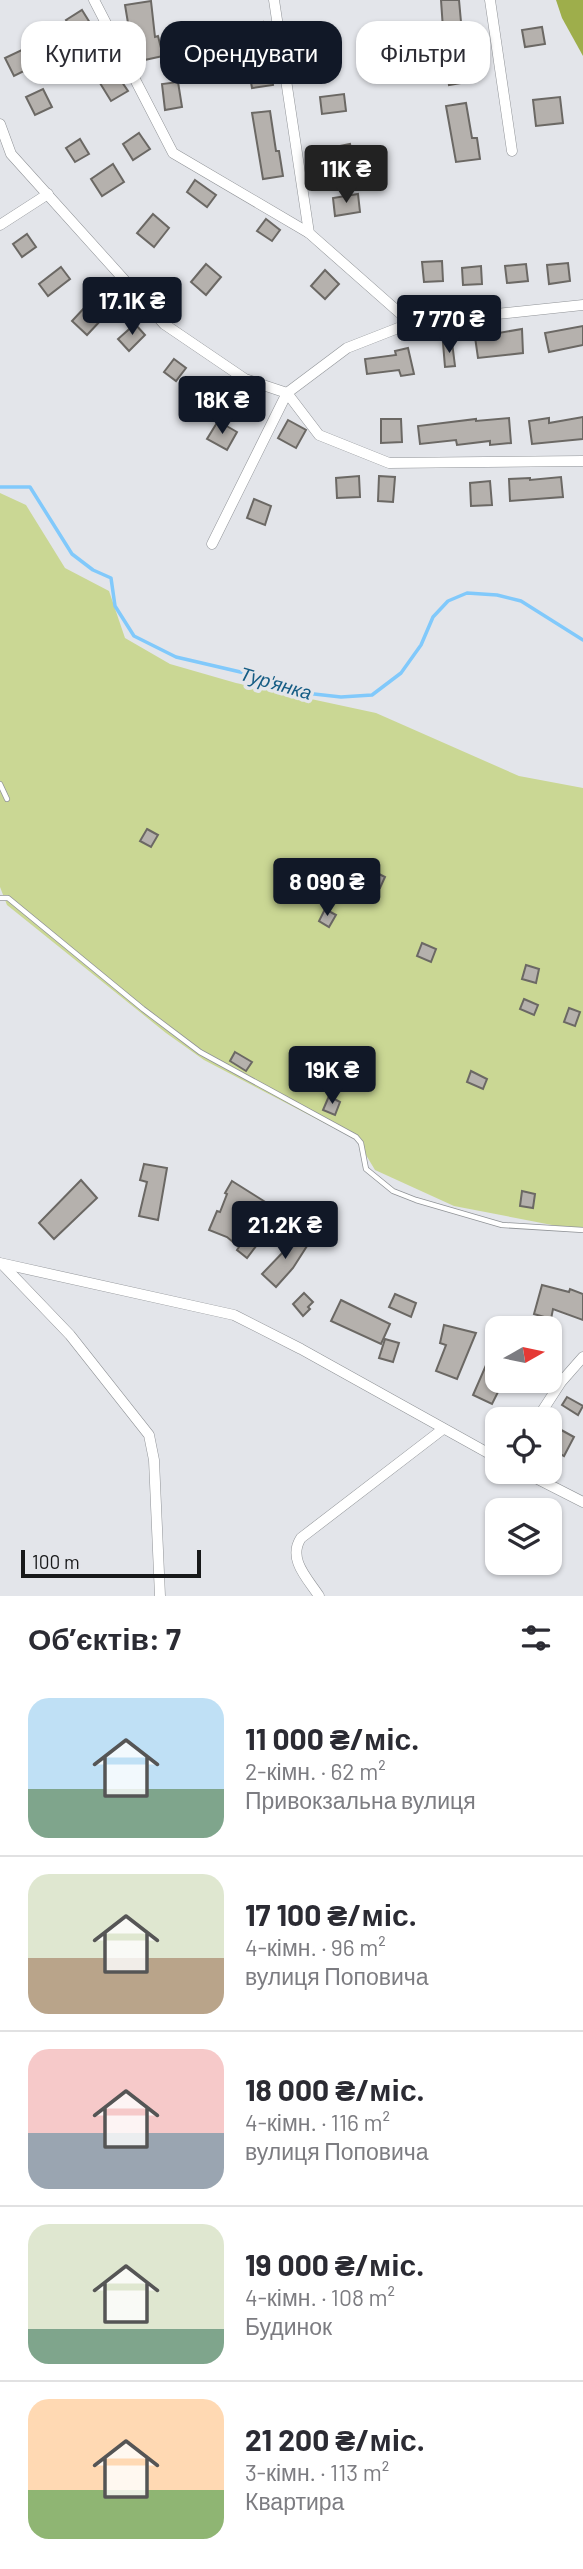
<!DOCTYPE html>
<html lang="uk">
<head>
<meta charset="utf-8">
<style>
	:root { --surface:#fff; --page:#f2f2f3; --text:#2b2b33; --muted:#7c7c81; --line:#e1e1e2; --accent:#111827 }
	body { margin:0; font-family:Barlow,sans-serif; background:var(--page); color:var(--text); height:100vh; display:flex; flex-direction:column; font-size:26px; white-space:nowrap }
	* { box-sizing:border-box; margin:0 }
	p { font-size:23px; color:var(--muted) }
	.icon { flex:none; width:38px; height:38px; fill:none; stroke:currentColor; stroke-width:2; stroke-linecap:round; stroke-linejoin:round }
	.map { position:relative; height:1596px; overflow:hidden }
	.sheet { display:flex; flex-direction:column; background:var(--surface); flex:1 }
	.sheet>* { flex:none }
	.hud { position:absolute; left:21px; top:21px; width:542px; height:63px; display:flex; gap:14px }
	.needle { width:46px; rotate:81deg }
	.controls { position:absolute; left:485px; top:1316px; display:grid; gap:14px }
	.controls a { display:grid; place-items:center; width:77px; height:77px; border-radius:14px; background:var(--surface); box-shadow:0 2px 5px #0004; font-size:35px }
	.scale { position:absolute; left:21px; bottom:18px; width:180px; box-sizing:border-box; padding-left:7px; border:4px solid #18191a; border-top:0; font-size:19px; line-height:24px; white-space:nowrap; color:#18191a; -webkit-text-stroke:5px #e3e5ea; paint-order:stroke }
	.price { position:absolute; translate:-50% -60px; padding:0 16px; border-radius:7px; background:var(--accent); color:#fff; font-size:23px; line-height:46px; filter:drop-shadow(0 2px 4px #0008) }
	.price::after { content:''; position:absolute; left:50%; top:42px; width:21px; height:16px; margin-left:-10px; background:inherit; clip-path:polygon(0 0,100% 0,50% 100%) }
	.price.current { background:#222; color:#fff }
	ul { padding:0; list-style:none }
	li { display:flex; align-items:center; gap:21px; height:175px; padding:0 28px }
	li+li { border-top:2px solid var(--line) }
	li span { display:grid; place-items:center; flex:none; width:196px; height:140px; border-radius:21px; color:#555 }
	li>.icon { margin-inline-start:auto }
	span .icon { width:84px; height:84px; fill:#fffc; stroke-width:1 }
	li b { font-size:30px }
	h2 { display:flex; justify-content:space-between; align-items:center; height:84px; padding:0 28px; font-size:30px }
	.chip { padding:0 24px; border-radius:21px; background:var(--surface); box-shadow:0 2px 5px #0004; font-size:24px; line-height:63px }
	.chip.current { background:var(--accent); color:#fff }
	.map>svg:first-child { display:block }
	.green { fill:#cad794 }
	.forest { fill:#9eae4b }
	.lines { fill:none; stroke-linecap:round; stroke-linejoin:round }
	.stream { stroke:#81c9fb; stroke-width:3.5 }
	.building { fill:#b5b1ad; stroke:#6b6864; stroke-width:2 }
	.lane-casing { stroke:#909397; stroke-width:6 }
	.street-casing { stroke:#909397; stroke-width:11 }
	.lane { stroke:#fff; stroke-width:4.5 }
	.street { stroke:#fff; stroke-width:10 }
	.labels { text-anchor:middle; stroke-width:7; stroke-linejoin:round; paint-order:stroke }
	.water-label { font-size:19px; font-style:italic; fill:#155c84; stroke:#e3e5ea }
</style>
</head>
<body>
<div class="map">
<svg width="583" height="1596" viewBox="0 0 583 1596">
	<rect width="100%" height="100%" fill="#e3e5ea"/>
	<polygon class="green" points="0,493 26,505 65,568 109,591 125,638 170,664 236,683 376,713 519,776 583,788 583,1231 454,1206 375,1170 357,1140 204,1060 166,1033 7,905 0,887"/>
	<polygon class="forest" points="556,0 583,0 583,56 562,18"/>
	<g class="lines">
		<polyline class="stream" points="0,487 30,487 72,554 93,570 111,578 115,606 134,636 176,657 266,678 296,692 341,697 372,695 401,673 421,645 433,617 448,601 467,593 497,595 521,601 583,640"/>
	</g>
	<g class="building">
		<polygon points="441,0 459,0 463,44 461,45 467,82 449,85 445,58"/>
		<polygon points="151,1 155,37 158,36 163,56 140,61 133,29 129,29 125,5"/>
		<polygon points="82,10 95,31 109,63 128,91 111,101 95,75 83,55 87,53 66,20"/>
		<polygon points="263,22 267,42 242,47 238,27"/>
		<polygon points="542,27 545,44 525,47 522,30"/>
		<polygon points="333,32 337,49 316,54 313,37"/>
		<polygon points="26,48 34,66 14,76 5,58"/>
		<polygon points="271,68 273,85 252,88 249,71"/>
		<polygon points="178,82 182,107 165,110 162,84"/>
		<polygon points="43,89 52,107 35,115 26,97"/>
		<polygon points="344,94 346,111 322,114 320,97"/>
		<polygon points="560,97 563,123 536,126 533,100"/>
		<polygon points="466,103 472,138 477,138 480,159 456,162 446,106"/>
		<polygon points="270,111 276,151 279,151 283,176 263,179 252,113"/>
		<polygon points="139,133 150,149 133,160 123,144"/>
		<polygon points="80,139 89,154 75,162 66,148"/>
		<polygon points="350,144 354,161 333,165 330,148"/>
		<polygon points="113,164 124,182 102,196 91,179"/>
		<polygon points="195,180 216,195 207,207 187,192"/>
		<polygon points="358,194 360,212 335,216 333,198"/>
		<polygon points="153,214 169,228 154,247 137,233"/>
		<polygon points="266,219 280,230 272,241 257,231"/>
		<polygon points="27,234 36,247 22,257 13,244"/>
		<polygon points="442,261 443,281 424,282 422,262"/>
		<polygon points="568,263 570,281 549,284 547,265"/>
		<polygon points="206,264 221,277 206,295 191,282"/>
		<polygon points="526,264 528,281 507,283 505,266"/>
		<polygon points="481,266 482,284 463,285 462,268"/>
		<polygon points="61,267 70,279 48,296 39,284"/>
		<polygon points="325,270 339,284 325,299 311,286"/>
		<polygon points="87,305 102,319 87,335 72,321"/>
		<polygon points="135,324 145,335 129,351 118,339"/>
		<polygon points="583,326 583,345 549,352 545,333"/>
		<polygon points="522,329 523,353 478,358 475,337"/>
		<polygon points="452,342 455,366 445,367 443,343"/>
		<polygon points="408,348 414,374 401,376 399,370 367,374 365,359 396,355 395,351"/>
		<polygon points="174,359 186,368 176,381 164,372"/>
		<polygon points="583,417 583,439 532,444 529,421 549,418 549,423"/>
		<polygon points="509,418 511,443 490,445 490,441 457,445 456,440 420,444 418,426 476,419 476,421"/>
		<polygon points="381,419 401,419 402,442 381,443"/>
		<polygon points="288,420 306,430 296,448 278,438"/>
		<polygon points="218,421 237,432 227,450 207,439"/>
		<polygon points="359,476 360,497 337,498 336,478"/>
		<polygon points="379,476 395,477 393,502 378,501"/>
		<polygon points="561,477 563,497 510,501 509,479 530,478 530,480"/>
		<polygon points="490,481 492,505 471,506 470,483"/>
		<polygon points="254,499 271,506 265,525 247,518"/>
		<polygon points="147,829 158,835 151,847 140,841"/>
		<polygon points="373,871 385,877 380,888 368,882"/>
		<polygon points="325,909 336,915 329,927 319,921"/>
		<polygon points="422,943 436,949 431,962 417,956"/>
		<polygon points="526,965 539,969 536,983 522,979"/>
		<polygon points="524,999 538,1005 534,1015 520,1009"/>
		<polygon points="569,1008 580,1012 575,1026 564,1022"/>
		<polygon points="235,1052 252,1062 246,1071 230,1061"/>
		<polygon points="471,1071 487,1079 483,1089 467,1082"/>
		<polygon points="329,1096 340,1102 335,1115 323,1110"/>
		<polygon points="144,1164 167,1168 158,1220 139,1216 147,1182 140,1180"/>
		<polygon points="81,1180 97,1198 54,1239 39,1223"/>
		<polygon points="232,1181 267,1203 254,1229 263,1237 247,1258 237,1250 239,1247 227,1237 209,1230 217,1211 220,1212 227,1194 225,1193"/>
		<polygon points="522,1191 535,1194 533,1208 520,1206"/>
		<polygon points="288,1234 307,1246 293,1268 276,1287 262,1274 287,1248 281,1245"/>
		<polygon points="542,1285 569,1292 570,1289 583,1294 583,1320 553,1309 551,1319 534,1314"/>
		<polygon points="304,1293 313,1302 308,1307 310,1309 303,1316 293,1304"/>
		<polygon points="395,1294 416,1303 411,1317 389,1307"/>
		<polygon points="341,1300 390,1324 381,1344 331,1321"/>
		<polygon points="444,1325 476,1333 457,1379 436,1371 446,1345 440,1343"/>
		<polygon points="385,1339 399,1343 393,1362 379,1358"/>
		<polygon points="497,1340 497,1381 503,1382 492,1404 473,1395"/>
		<polygon points="567,1397 583,1406 578,1415 562,1405"/>
		<polygon points="554,1426 574,1437 564,1456 550,1448 550,1435"/>
	</g>
	<g class="lines">
		<g class="lane-casing">
			<g id="lane">
				<polyline points="0,784 7,799"/>
				<polyline points="0,898 8,898 143,1009 200,1052 356,1137 361,1143 366,1169 393,1191 416,1200 502,1225 583,1230"/>
			</g>
		</g>
		<g class="street-casing">
			<g id="street">
				<polyline points="94,0 173,153 309,233"/>
				<polyline points="274,0 309,233 411,323"/>
				<polyline points="490,0 512,151"/>
				<polyline points="0,124 11,154 164,324 245,379 287,393"/>
				<polyline points="0,225 48,194"/>
				<polyline points="287,393 319,435 389,463 583,461"/>
				<polyline points="212,544 287,393 347,348 411,323 583,305"/>
				<polyline points="0,1263 234,1315 301,1349 497,1458"/>
				<polyline points="2,1264 70,1335 149,1435 154,1460 160,1596"/>
				<polyline points="537,1419 561,1382 583,1357"/>
				<polyline points="524,1472 583,1502"/>
				<path d="M319,1596C308,1579 287,1559 301,1538L443,1429"/>
			</g>
		</g>
		<use href="#lane" class="lane"/>
		<use href="#street" class="street"/>
	</g>
	<g class="labels">
		<g class="water-label">
			<text transform="translate(276 683) rotate(16)" y="7">Тур'янка</text>
		</g>
	</g>
</svg>
<div class="controls">
<a><svg class="needle" viewBox="-14 -14 28 28"><path d="M0-13l5 13h-10z" fill="#e53935"/><path d="M0 13l5-13h-10z" fill="#7c7c81"/></svg></a>
<a><svg class="icon" aria-label="locate" viewBox="0 0 24 24"><circle cx="12" cy="12" r="6"/><path d="M12 2v4M12 18v4M2 12h4M18 12h4"/></svg></a>
<a><svg class="icon" aria-label="layers" viewBox="0 0 24 24"><path d="M12 4l9 5-9 5-9-5zM3 14l9 5 9-5"/></svg></a>
</div>
<div class="scale">100 m</div>
<b class="price current" style="left:346px;top:205px">11K ₴</b>
<b class="price" style="left:132px;top:337px">17.1K ₴</b>
<b class="price" style="left:449px;top:355px">7 770 ₴</b>
<b class="price" style="left:222px;top:436px">18K ₴</b>
<b class="price" style="left:327px;top:918px">8 090 ₴</b>
<b class="price" style="left:332px;top:1106px">19K ₴</b>
<b class="price" style="left:285px;top:1261px">21.2K ₴</b>
<div class="hud">
<a class="chip">Купити</a>
<a class="chip current">Орендувати</a>
<a class="chip">Фільтри</a>
</div>
</div>
<section class="sheet">
<h2>Об’єктів: 7<svg class="icon" aria-label="filters" viewBox="0 0 24 24"><path d="M4 7h16M4 17h16"/><circle cx="9" cy="7" r="2"/><circle cx="15" cy="17" r="2"/></svg></h2>
<ul>
<li><span style="background:linear-gradient(#bfe0f5 65%,#7fa58c 0)"><svg class="icon" aria-label="home" viewBox="0 0 24 24"><path d="M3 11l9-7 9 7M6 9v11h12V9"/></svg></span><div><b>11 000 ₴/міс.</b><p>2-кімн. · 62 m²</p><p>Привокзальна вулиця</p></div></li>
<li><span style="background:linear-gradient(#dfe7d0 60%,#b9a48a 0)"><svg class="icon" aria-label="home" viewBox="0 0 24 24"><path d="M3 11l9-7 9 7M6 9v11h12V9"/></svg></span><div><b>17 100 ₴/міс.</b><p>4-кімн. · 96 m²</p><p>вулиця Поповича</p></div></li>
<li><span style="background:linear-gradient(#f6c9c9 60%,#9aa5b1 0)"><svg class="icon" aria-label="home" viewBox="0 0 24 24"><path d="M3 11l9-7 9 7M6 9v11h12V9"/></svg></span><div><b>18 000 ₴/міс.</b><p>4-кімн. · 116 m²</p><p>вулиця Поповича</p></div></li>
<li><span style="background:linear-gradient(#dfe7d0 75%,#7fa58c 0)"><svg class="icon" aria-label="home" viewBox="0 0 24 24"><path d="M3 11l9-7 9 7M6 9v11h12V9"/></svg></span><div><b>19 000 ₴/міс.</b><p>4-кімн. · 108 m²</p><p>Будинок</p></div></li>
<li><span style="background:linear-gradient(#ffd9b3 65%,#8fb573 0)"><svg class="icon" aria-label="home" viewBox="0 0 24 24"><path d="M3 11l9-7 9 7M6 9v11h12V9"/></svg></span><div><b>21 200 ₴/міс.</b><p>3-кімн. · 113 m²</p><p>Квартира</p></div></li>
</ul>
</section>
</body>
</html>
